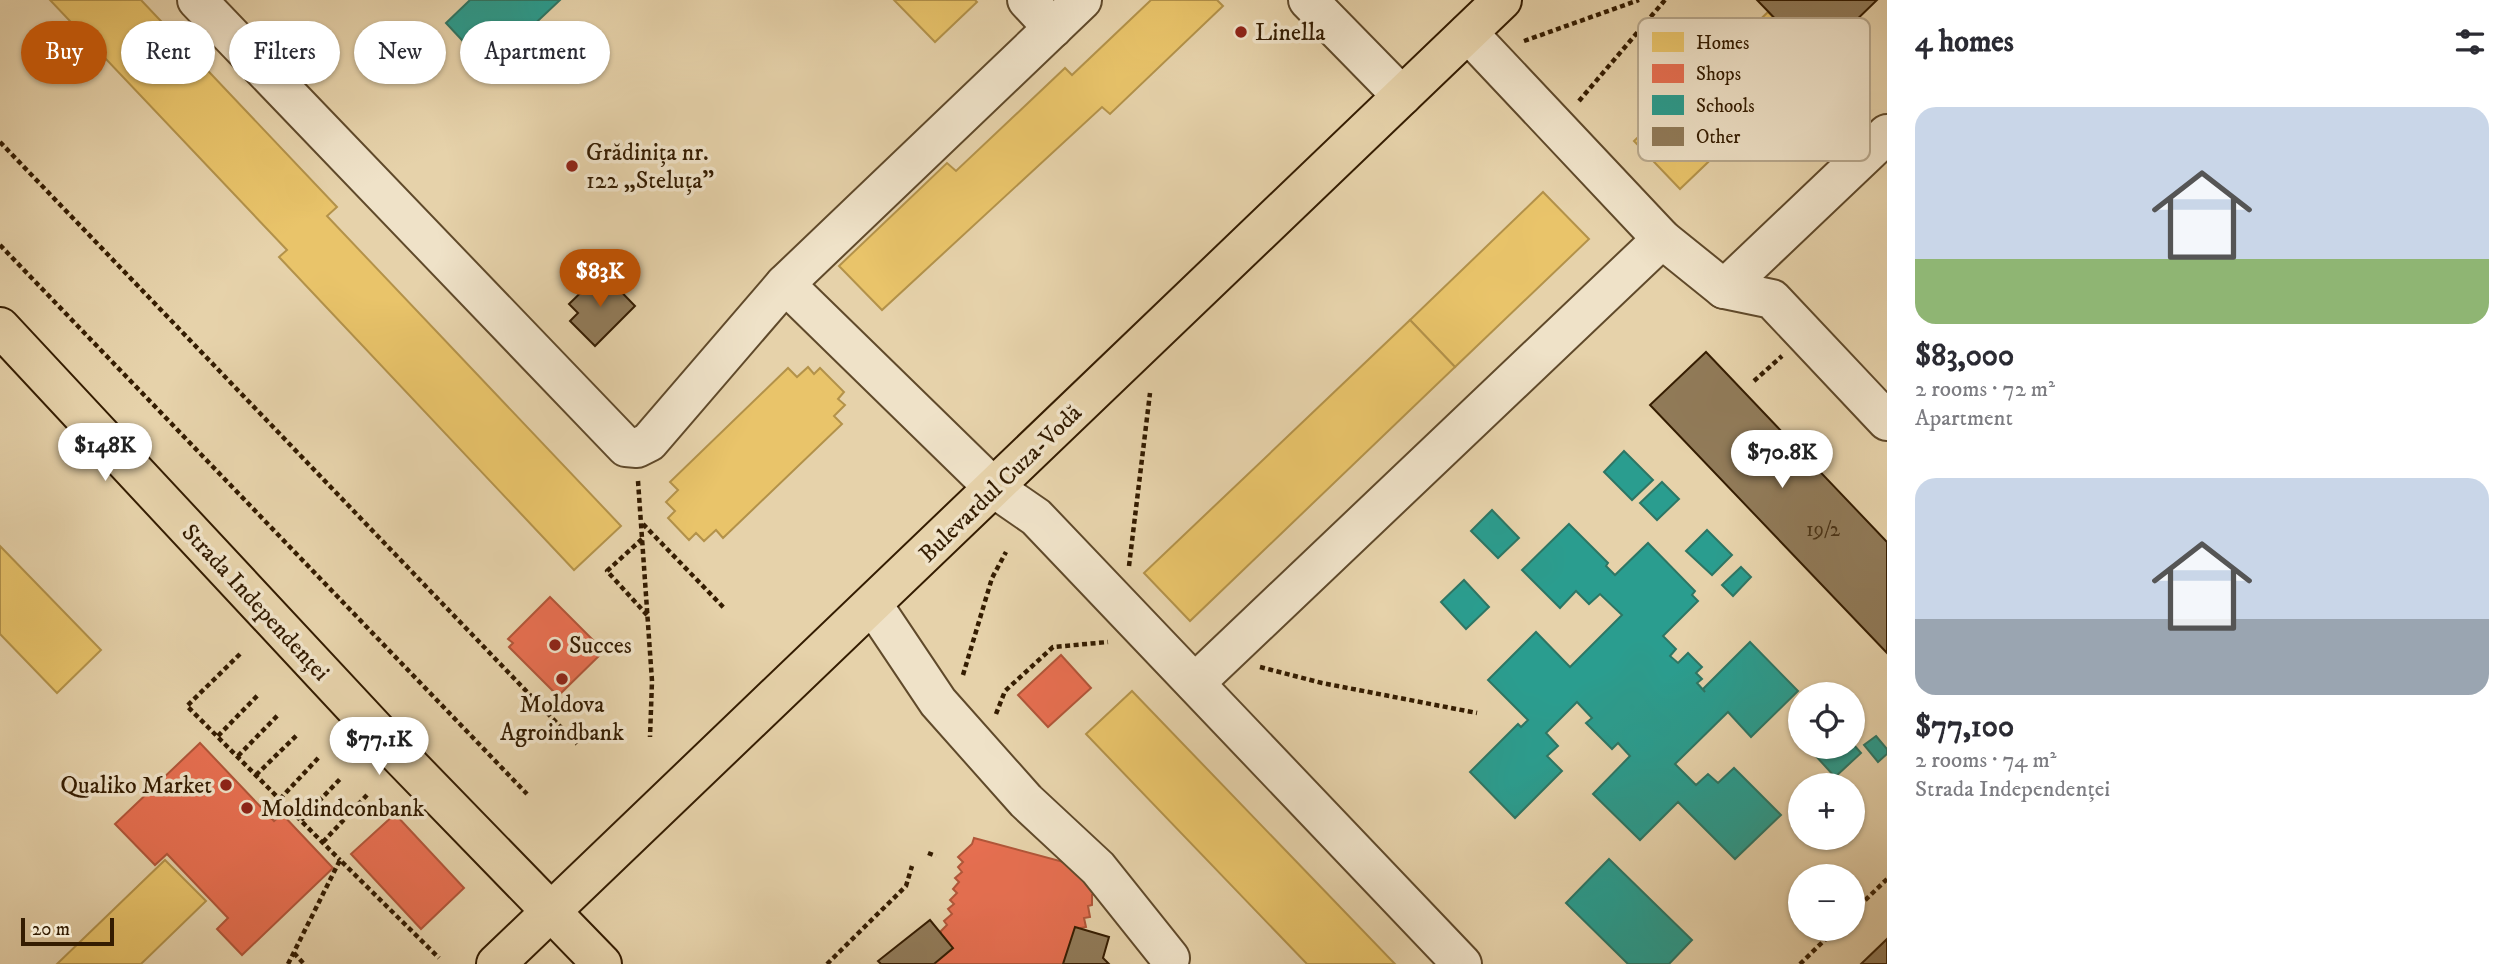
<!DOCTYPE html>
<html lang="en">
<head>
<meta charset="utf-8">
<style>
	:root { --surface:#fff; --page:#f2f2f3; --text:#2b2b33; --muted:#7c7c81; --accent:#b45309 }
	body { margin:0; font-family:"IM FELL DW Pica",serif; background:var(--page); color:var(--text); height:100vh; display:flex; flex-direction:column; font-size:26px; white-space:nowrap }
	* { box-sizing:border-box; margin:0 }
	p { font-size:23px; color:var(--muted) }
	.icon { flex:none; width:38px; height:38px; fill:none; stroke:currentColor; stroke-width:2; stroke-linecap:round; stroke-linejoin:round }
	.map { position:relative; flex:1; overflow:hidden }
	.drawer { display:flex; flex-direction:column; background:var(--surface); width:630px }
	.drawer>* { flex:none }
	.banner { position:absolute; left:21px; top:21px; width:665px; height:63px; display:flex; gap:14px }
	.tools { position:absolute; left:1788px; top:682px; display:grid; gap:14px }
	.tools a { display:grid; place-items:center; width:77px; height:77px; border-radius:50%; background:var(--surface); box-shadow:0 2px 5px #0004; font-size:35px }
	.scale { position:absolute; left:21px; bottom:18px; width:93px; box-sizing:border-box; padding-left:7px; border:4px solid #341c01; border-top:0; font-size:19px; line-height:24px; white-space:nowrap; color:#341c01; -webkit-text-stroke:5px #efe2c8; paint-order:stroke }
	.price { position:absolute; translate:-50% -60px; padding:0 16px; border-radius:24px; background:#fff; color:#222; font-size:23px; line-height:46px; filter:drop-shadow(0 2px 4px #0008) }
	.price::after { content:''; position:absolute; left:50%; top:42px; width:21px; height:16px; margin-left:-10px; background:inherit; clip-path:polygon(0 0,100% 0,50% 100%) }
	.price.active { background:var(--accent); color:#fff }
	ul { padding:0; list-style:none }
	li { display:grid; align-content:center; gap:14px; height:371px; padding:0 28px }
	li span { display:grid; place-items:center; height:217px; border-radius:21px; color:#555 }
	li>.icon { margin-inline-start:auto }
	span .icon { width:126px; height:126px; fill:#fffc; stroke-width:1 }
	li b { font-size:30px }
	h2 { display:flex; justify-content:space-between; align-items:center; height:84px; padding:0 28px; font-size:30px }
	.tag { padding:0 24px; border-radius:32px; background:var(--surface); box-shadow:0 2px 5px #0004; font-size:24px; line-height:63px }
	.tag.active { background:var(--accent); color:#fff }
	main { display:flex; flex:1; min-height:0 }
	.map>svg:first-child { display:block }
	.homes { fill:#e9c46a; stroke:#b3924a; stroke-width:2 }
	.shops { fill:#e76f51; stroke:#b15639; stroke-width:2 }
	.schools { fill:#2a9d8f; stroke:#2d7664; stroke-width:2 }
	.building { fill:#917b59; stroke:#341c01; stroke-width:2 }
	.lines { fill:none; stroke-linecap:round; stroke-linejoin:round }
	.minor-casing { stroke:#604a2b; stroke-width:42 }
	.major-casing { stroke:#341c01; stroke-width:42 }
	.path { stroke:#341c01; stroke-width:4.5; stroke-dasharray:5 3.5; stroke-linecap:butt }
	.minor { stroke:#efe2c8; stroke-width:38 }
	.major { stroke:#e6d2aa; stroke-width:38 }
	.poi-dot { fill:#8f2418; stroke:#efe2c8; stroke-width:2.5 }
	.labels { text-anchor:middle; stroke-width:7; stroke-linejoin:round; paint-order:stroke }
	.number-label { font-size:21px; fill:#4b3417 }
	.poi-label { font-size:24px; fill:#341c01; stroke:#efe2c8; text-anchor:start }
	.street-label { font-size:24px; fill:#341c01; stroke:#efe2c8 }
	.key { fill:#efe2c8; stroke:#b7a78c; stroke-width:2 }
	.key-label { font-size:19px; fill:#341c01 }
</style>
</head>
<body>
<main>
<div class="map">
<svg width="1887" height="964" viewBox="0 0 1887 964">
	<rect width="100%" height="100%" fill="#e6d2aa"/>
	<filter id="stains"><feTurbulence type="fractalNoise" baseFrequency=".00286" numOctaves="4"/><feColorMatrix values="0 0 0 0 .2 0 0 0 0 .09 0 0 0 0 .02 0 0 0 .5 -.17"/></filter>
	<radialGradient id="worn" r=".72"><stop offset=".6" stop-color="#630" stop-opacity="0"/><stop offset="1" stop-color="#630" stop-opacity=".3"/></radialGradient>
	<g class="homes">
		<polygon points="50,0 141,0 337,207 327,216 621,526 574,570 279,257 287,250"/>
		<polygon points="894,0 975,0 977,2 935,42"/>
		<polygon points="1151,0 1217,0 1223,6 1110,114 1102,107 882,310 839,266 947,163 956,171 1065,68 1072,75"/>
		<polygon points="1768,12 1815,60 1680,189 1634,141"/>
		<polygon points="1543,192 1589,239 1455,367 1410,320"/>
		<polygon points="1410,320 1455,367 1190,621 1144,573"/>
		<polygon points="808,367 814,374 820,368 844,392 838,399 845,405 834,416 842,424 723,538 716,530 704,541 696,533 689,540 668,518 675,511 666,502 678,490 670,482 788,368 797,377"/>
		<polygon points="0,546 101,650 57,693 0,634"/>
		<polygon points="1132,691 1395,964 1307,964 1086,734"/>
		<polygon points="165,860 206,901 141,964 57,964"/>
	</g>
	<g class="shops">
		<polygon points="550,597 604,651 558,696 509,647 513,643 508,639"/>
		<polygon points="1061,655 1091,688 1048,727 1018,695"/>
		<polygon points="200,743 274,821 282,814 333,868 242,955 217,929 228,918 167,854 155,865 115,824"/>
		<polygon points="395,814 464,888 421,929 351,854"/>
		<polygon points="974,838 1097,871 1095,894 1092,895 1092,905 1088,906 1090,917 1084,918 1086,927 1081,928 1083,936 1077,937 1080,947 1075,948 1077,957 1072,958 1073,964 904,964 907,961 929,962 940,952 941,931 947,925 944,921 952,914 948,909 954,904 950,900 957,893 953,889 959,882 955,878 962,872 958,867 963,862 958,857 972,844"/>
	</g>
	<g class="schools">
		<polygon points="470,0 560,0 488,68 446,23"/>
		<polygon points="1624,451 1653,480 1632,500 1604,472"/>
		<polygon points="1662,482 1679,499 1657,520 1640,503"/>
		<polygon points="1492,510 1519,538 1498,558 1471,531"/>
		<polygon points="1569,524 1608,563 1606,566 1615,575 1648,543 1695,591 1692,595 1698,601 1663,636 1676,649 1670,656 1678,663 1688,653 1702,667 1696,673 1702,679 1697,683 1705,692 1703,689 1750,642 1798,691 1751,737 1728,712 1675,764 1696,785 1708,774 1718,783 1734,768 1781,815 1735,859 1678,802 1640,840 1593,794 1630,756 1618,743 1612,749 1586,723 1592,718 1577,702 1546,733 1558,746 1547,756 1562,771 1515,818 1470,772 1518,724 1521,727 1528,720 1488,680 1536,632 1570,667 1622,615 1600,594 1589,604 1576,591 1560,608 1522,570"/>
		<polygon points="1707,530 1732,555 1712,575 1686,551"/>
		<polygon points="1741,567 1751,577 1733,596 1722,585"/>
		<polygon points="1464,580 1489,607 1466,629 1441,602"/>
		<polygon points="1876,736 1887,749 1887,754 1878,762 1864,745"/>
		<polygon points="1853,744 1861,753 1835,777 1814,754 1822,747 1853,747"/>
		<polygon points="1609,859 1692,940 1669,964 1628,964 1566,903"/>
	</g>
	<g class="building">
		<polygon points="1757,0 1877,0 1815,60"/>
		<polygon points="602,272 635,306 595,346 570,321 578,313 569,304"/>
		<polygon points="1706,352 1887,542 1887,653 1650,405"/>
		<polygon points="930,920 953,948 934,964 881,964 878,961"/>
		<polygon points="1075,927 1109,937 1103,958 1109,964 1063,964"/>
		<polygon points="1887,939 1887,964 1861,964"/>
	</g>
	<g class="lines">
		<g class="minor-casing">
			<g id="minor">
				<polyline points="197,0 626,447 637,448 649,442 785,284"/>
				<polyline points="1027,0 1053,28"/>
				<polyline points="1082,0 785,284 994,488 1036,517 1462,964"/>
				<polyline points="1308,0 1402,96"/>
				<polyline points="1468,33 1662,239 1724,289 1887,134"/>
				<polyline points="1724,289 1772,299 1887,421"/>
				<polyline points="873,605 938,702 1026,801 1098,868 1170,958"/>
				<polyline points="1195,683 1662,239"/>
			</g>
		</g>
		<g class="major-casing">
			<g id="major">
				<polyline points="0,327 398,754 602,964"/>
				<polyline points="496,964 1502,0"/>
			</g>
		</g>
		<g class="path">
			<polyline points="1524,41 1639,0"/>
			<polyline points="1579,101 1665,0"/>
			<polyline points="0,142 577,744"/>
			<polyline points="0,245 527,794"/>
			<polyline points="1754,381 1782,356"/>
			<polyline points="638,481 652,681 650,737"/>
			<polyline points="643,524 725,609"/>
			<polyline points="642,539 607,571 647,615"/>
			<polyline points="1129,566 1150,393"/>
			<polyline points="240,654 187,706 340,860"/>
			<polyline points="1260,667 1322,683 1477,713"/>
			<polyline points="963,675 992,578 1006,552"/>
			<polyline points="996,714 1005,691 1053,647 1108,642"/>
			<polyline points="218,736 258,695"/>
			<polyline points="238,756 278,715"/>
			<polyline points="256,775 298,734"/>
			<polyline points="280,799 320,756"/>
			<polyline points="301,820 341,778"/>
			<polyline points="323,842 367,795"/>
			<polyline points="928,853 936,856"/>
			<polyline points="1853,912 1887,879"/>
			<polyline points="294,953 304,964"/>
			<polyline points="288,964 340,860 439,958"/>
			<polyline points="827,964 906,886 912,866"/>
			<polyline points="1800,964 1836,929"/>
		</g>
		<use href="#minor" class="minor"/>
		<use href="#major" class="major"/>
	</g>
	<g class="poi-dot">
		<circle cx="1241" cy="32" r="7"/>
		<circle cx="572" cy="166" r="7"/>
		<circle cx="555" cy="645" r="7"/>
		<circle cx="562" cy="679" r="7"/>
		<circle cx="226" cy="785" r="7"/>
		<circle cx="247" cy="808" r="7"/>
	</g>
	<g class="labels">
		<g class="number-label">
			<text x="1823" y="536">19/2</text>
		</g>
		<g class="poi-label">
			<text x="1255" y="40">Linella</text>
			<text x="586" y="160">Grădinița nr.<tspan x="586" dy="28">122 „Steluța”</tspan></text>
			<text x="569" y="653">Succes</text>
			<text x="562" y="712" text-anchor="middle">Moldova<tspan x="562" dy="28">Agroindbank</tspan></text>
			<text x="212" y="793" text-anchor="end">Qualiko Market</text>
			<text x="261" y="816">Moldindconbank</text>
		</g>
		<g class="street-label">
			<text transform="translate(1000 483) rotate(-44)" y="8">Bulevardul Cuza-Vodă</text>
			<text transform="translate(256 602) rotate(47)" y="8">Strada Independenței</text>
		</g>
	</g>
	<rect x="1638" y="18" width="232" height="143" rx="10" class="key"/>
	<rect x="1652" y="32" width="32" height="20" fill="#e9c46a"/>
	<rect x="1652" y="64" width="32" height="19" fill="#e76f51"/>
	<rect x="1652" y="95" width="32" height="20" fill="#2a9d8f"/>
	<rect x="1652" y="127" width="32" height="19" fill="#917b59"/>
	<g class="key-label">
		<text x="1696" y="49">Homes</text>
		<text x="1696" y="80">Shops</text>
		<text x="1696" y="112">Schools</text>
		<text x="1696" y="143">Other</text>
	</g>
	<rect width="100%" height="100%" filter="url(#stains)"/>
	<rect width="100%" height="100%" fill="url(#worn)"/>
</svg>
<div class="tools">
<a><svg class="icon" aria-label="locate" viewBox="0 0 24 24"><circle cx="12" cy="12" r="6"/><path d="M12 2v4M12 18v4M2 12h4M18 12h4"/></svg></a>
<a>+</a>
<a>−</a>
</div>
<div class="scale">20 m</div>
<b class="price active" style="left:600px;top:309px">$83K</b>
<b class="price" style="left:105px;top:483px">$148K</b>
<b class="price" style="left:1782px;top:490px">$70.8K</b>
<b class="price" style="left:379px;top:777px">$77.1K</b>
<div class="banner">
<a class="tag active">Buy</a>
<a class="tag">Rent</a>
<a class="tag">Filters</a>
<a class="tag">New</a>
<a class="tag">Apartment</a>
</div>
</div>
<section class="drawer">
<h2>4 homes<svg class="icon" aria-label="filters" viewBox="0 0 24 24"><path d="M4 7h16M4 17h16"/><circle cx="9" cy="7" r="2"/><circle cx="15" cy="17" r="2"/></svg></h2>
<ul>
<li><span style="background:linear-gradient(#c9d6e8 70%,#8fb573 0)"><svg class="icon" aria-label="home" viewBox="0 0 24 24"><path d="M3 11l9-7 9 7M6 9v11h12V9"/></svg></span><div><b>$83,000</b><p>2 rooms · 72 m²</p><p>Apartment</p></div></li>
<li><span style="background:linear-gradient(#c9d6e8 65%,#9aa5b1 0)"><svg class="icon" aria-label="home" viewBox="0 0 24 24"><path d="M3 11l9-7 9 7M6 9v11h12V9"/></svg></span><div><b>$77,100</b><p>2 rooms · 74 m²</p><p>Strada Independenței</p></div></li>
</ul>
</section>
</main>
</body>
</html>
